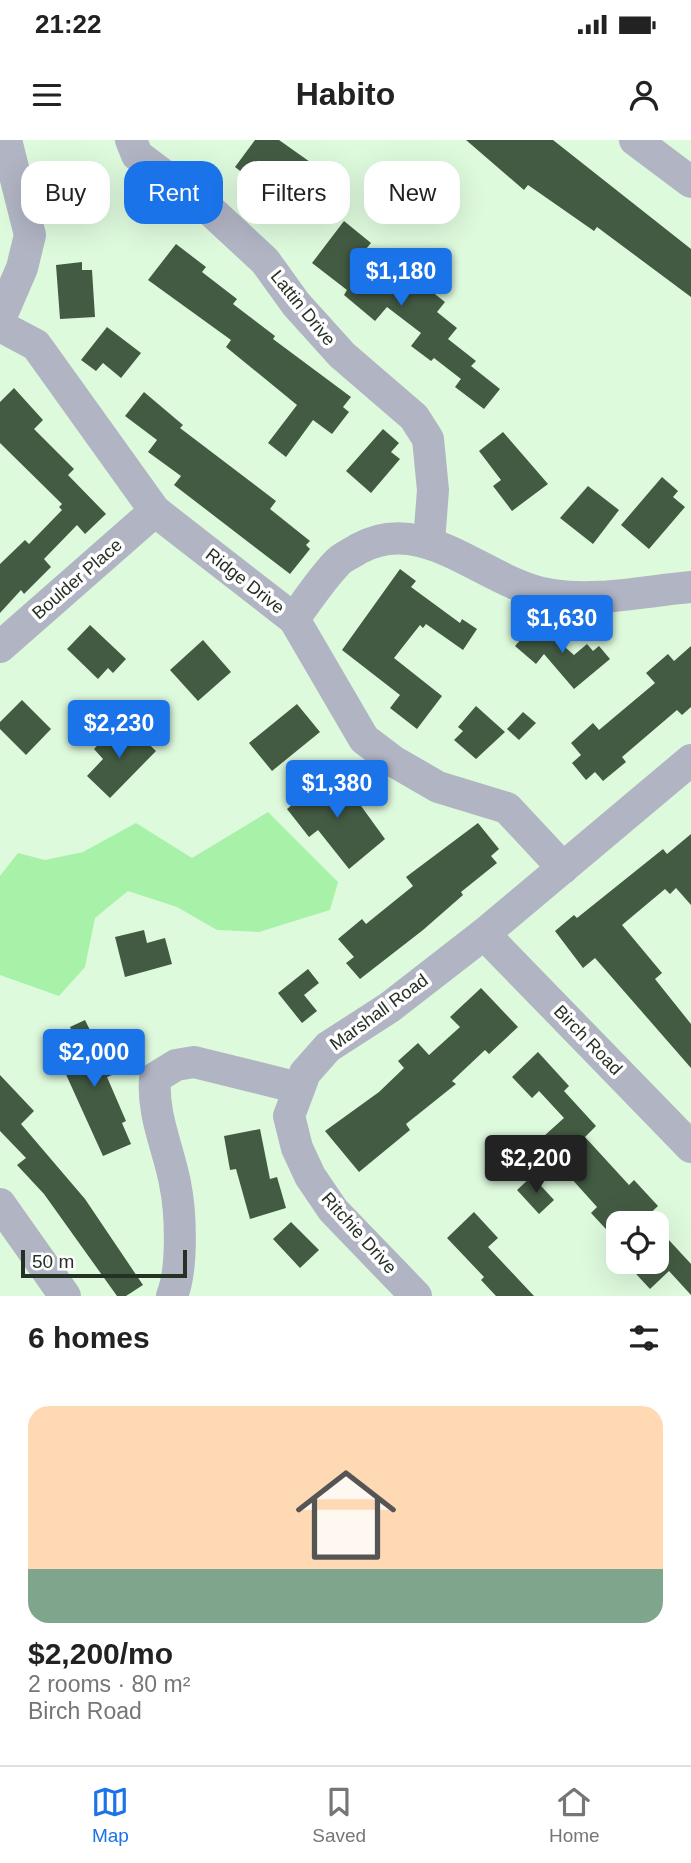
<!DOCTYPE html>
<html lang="en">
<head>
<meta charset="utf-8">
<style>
	:root { --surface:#fff; --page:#f2f2f2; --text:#222; --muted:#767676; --line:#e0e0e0; --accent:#1a73e8 }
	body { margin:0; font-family:Helvetica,sans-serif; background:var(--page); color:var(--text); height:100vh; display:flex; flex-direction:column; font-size:26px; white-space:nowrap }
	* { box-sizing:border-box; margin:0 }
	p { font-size:23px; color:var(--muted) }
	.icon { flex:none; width:38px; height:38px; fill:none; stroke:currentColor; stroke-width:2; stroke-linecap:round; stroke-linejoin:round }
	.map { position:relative; height:1156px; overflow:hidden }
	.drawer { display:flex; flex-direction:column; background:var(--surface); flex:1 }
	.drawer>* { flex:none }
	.top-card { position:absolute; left:21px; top:21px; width:649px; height:63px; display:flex; gap:14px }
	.tools { position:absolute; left:606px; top:1071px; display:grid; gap:14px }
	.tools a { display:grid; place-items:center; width:63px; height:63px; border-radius:14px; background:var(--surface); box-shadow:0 7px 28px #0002; font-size:35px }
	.scale { position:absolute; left:21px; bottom:18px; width:166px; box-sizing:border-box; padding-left:7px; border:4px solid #263126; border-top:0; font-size:19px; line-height:24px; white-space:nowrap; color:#263126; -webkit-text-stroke:5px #fefefe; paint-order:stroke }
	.price { position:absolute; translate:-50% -60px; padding:0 16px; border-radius:7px; background:var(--accent); color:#fff; font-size:23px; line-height:46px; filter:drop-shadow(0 2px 4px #0008) }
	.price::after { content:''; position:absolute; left:50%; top:42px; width:21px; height:16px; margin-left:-10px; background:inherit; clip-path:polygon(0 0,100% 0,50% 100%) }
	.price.active { background:#222; color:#fff }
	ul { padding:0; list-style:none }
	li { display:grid; align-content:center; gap:14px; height:371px; padding:0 28px }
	li span { display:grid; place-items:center; height:217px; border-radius:21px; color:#555 }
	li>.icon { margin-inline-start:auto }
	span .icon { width:126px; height:126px; fill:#fffc; stroke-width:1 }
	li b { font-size:30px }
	h2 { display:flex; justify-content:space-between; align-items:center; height:84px; padding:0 28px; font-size:30px }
	.pill { padding:0 24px; border-radius:21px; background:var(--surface); box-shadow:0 7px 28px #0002; font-size:24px; line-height:63px }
	.pill.active { background:var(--accent); color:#fff }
	.status { display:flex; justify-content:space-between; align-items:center; height:49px; padding:0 35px; background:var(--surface); direction:ltr }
	.status svg { height:19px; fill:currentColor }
	header { display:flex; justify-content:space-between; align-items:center; height:91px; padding:0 28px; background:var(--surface); font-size:32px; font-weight:600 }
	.menu { display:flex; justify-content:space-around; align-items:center; height:98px; border-top:2px solid var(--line); background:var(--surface); font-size:19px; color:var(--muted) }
	.menu a { display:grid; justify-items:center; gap:4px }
	.menu .active { color:var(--accent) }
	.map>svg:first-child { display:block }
	.green { fill:#a8f1a8 }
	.building { fill:#435b43 }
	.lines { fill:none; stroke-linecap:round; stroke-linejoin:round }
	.minor { stroke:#b1b4c3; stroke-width:32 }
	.labels { text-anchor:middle; stroke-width:7; stroke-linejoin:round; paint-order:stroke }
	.street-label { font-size:18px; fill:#263126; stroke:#fefefe }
</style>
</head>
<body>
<div class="status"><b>21:22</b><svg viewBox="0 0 49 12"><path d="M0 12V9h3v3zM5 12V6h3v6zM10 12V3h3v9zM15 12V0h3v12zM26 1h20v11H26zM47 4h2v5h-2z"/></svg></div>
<header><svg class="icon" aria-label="menu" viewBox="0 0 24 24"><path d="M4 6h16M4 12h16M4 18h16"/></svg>Habito<svg class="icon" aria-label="person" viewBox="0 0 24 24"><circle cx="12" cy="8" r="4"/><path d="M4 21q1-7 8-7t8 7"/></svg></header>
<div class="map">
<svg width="691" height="1156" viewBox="0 0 691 1156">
	<rect width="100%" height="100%" fill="#defadd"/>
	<polygon class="green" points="268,672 338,742 330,770 259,792 217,790 177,767 128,751 95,778 85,827 59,856 0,835 0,736 18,713 45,720 83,712 136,683 192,718"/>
	<g class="building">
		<polygon points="255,0 279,0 344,46 328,67 316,58 304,74 273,50 270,54 235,27"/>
		<polygon points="466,0 553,0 691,109 691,157 597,87 594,91 528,45 524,50"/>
		<polygon points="79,50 83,80 51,84 49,65 63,62 62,51"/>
		<polygon points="344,81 371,103 361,115 406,152 416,139 445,162 437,172 457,188 448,199 476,221 471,226 500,249 484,269 455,247 466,232 461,239 434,218 431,221 411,206 421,193 387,167 375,181 344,155 347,150 312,123"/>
		<polygon points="176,104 206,127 202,132 237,159 233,164 275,196 273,199 351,257 343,267 349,272 332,294 313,280 286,317 268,303 297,265 226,207 231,200 148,140"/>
		<polygon points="82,122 82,130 92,130 95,177 60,179 56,125"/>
		<polygon points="107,187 141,213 121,238 103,223 96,231 81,220"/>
		<polygon points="14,248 43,280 34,289 74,329 68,335 106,374 85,394 77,385 44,419 51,427 24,454 21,450 0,473 0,424 25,400 29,404 62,370 59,367 62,364 0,303 0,262"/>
		<polygon points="144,252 183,285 180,288 276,361 270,369 310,401 306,405 310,409 290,434 174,345 181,336 148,312 157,300 125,276"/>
		<polygon points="383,289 399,303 391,312 400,319 371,353 346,331"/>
		<polygon points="503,292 548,344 512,371 493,346 501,340 479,311"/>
		<polygon points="662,337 678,351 673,357 685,367 649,409 621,385"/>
		<polygon points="588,346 619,370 593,404 560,378"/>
		<polygon points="400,429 416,441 411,447 460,483 462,479 477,489 463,510 426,484 423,488 420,485 394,518 442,556 417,589 390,568 400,555 342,510"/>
		<polygon points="536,482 574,515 587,504 593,511 599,506 610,519 574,549 544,514 536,524 515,506"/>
		<polygon points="90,485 126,519 113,533 108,528 98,539 67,509"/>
		<polygon points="203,500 231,532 198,561 170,530"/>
		<polygon points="691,506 691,567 682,575 677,570 622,617 626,622 603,641 595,632 586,640 572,623 581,615 571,603 593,583 599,590 655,543 646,533 668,514 674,521"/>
		<polygon points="22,560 51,589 26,615 0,589 0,582"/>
		<polygon points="297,564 320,592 272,631 249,603"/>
		<polygon points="476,566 505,592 476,619 454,600 463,591 458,587"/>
		<polygon points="523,572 536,583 519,600 507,589"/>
		<polygon points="114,587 124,597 132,588 156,611 110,658 87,636 103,619 94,609"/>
		<polygon points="335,630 385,699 349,729 318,690 309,697 287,669"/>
		<polygon points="478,683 499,709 491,716 497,723 461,752 463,755 423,790 360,839 346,823 354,817 338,799 362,779 366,784 413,746 406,737"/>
		<polygon points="691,694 691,765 676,748 670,754 665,749 622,785 662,833 655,839 691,884 691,928 595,818 583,828 555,791 574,775 577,778 663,709 667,714"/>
		<polygon points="144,790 147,803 165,798 172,824 125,837 115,797"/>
		<polygon points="308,829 319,843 304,855 317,871 302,883 278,853"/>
		<polygon points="481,848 518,887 489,914 485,910 452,941 456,944 406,984 410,990 359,1032 325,991 379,952 404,928 398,921 418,903 429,915 460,887 450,877"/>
		<polygon points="85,880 112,935 107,937 126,981 122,983 131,1004 103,1016 54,908 75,898 70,887"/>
		<polygon points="538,912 569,946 564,951 596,986 585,997 629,1045 634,1040 658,1066 640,1083 618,1083 618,1102 591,1073 597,1067 570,1037 577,1031 544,996 564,978 539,951 532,958 512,937"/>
		<polygon points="0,935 34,971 21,984 85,1059 143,1145 126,1156 117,1156 44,1054 17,1025 26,1018 0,991"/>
		<polygon points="260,989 270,1039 277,1037 286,1068 250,1079 236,1029 230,1030 224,996"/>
		<polygon points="532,1036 554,1060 539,1074 517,1050"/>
		<polygon points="474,1072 498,1098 488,1107 534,1156 496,1156 481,1140 484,1137 447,1098"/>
		<polygon points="291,1082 319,1110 300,1128 273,1099"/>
		<polygon points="656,1086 691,1124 691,1155 669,1131 650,1149 625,1122 656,1122"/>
	</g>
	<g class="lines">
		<g class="minor">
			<polyline points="131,0 137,15 210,70 265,121 296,164 342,215 414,277 428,299 433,350 429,402"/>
			<polyline points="635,0 691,42"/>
			<polyline points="0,179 22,128 30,95 6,0"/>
			<polyline points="0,186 36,205 155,371 294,479 364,599 393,621 438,647 507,668 563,728"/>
			<path d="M294,479C307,461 320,441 336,424C341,417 351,414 358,409C424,372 483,442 547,454C593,463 645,451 691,447"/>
			<polyline points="0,507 155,371"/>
			<polyline points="484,794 691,1007"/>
			<polyline points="0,1064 65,1156"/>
			<path d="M172,1156C183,1128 181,1073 175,1043C168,1007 152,975 155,938L176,925L194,922L299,948"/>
			<polyline points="416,1156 333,1070 310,1036 297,1008 289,976 305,933 328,907 390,867 484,794 691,620"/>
		</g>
	</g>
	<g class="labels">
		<g class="street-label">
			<text transform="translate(303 168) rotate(51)" y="6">Lattin Drive</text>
			<text transform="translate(77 439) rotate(-41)" y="6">Boulder Place</text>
			<text transform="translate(245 441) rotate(38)" y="6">Ridge Drive</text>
			<text transform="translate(379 872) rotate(-36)" y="6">Marshall Road</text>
			<text transform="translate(588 900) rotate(46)" y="6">Birch Road</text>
			<text transform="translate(359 1093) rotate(48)" y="6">Ritchie Drive</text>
		</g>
	</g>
</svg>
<div class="tools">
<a><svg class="icon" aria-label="locate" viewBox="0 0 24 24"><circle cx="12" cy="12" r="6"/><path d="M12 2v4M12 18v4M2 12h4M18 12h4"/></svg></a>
</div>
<div class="scale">50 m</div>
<b class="price" style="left:401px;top:168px">$1,180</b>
<b class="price" style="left:562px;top:515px">$1,630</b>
<b class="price" style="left:119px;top:620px">$2,230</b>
<b class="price" style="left:337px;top:680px">$1,380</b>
<b class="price" style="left:94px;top:949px">$2,000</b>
<b class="price active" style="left:536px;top:1055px">$2,200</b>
<div class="top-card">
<a class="pill">Buy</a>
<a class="pill active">Rent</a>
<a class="pill">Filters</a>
<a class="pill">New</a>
</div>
</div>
<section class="drawer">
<h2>6 homes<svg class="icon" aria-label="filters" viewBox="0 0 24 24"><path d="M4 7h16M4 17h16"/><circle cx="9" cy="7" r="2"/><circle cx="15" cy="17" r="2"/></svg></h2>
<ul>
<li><span style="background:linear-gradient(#ffd9b3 75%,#7fa58c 0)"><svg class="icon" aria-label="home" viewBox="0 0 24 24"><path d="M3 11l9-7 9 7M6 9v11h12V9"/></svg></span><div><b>$2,200/mo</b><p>2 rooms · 80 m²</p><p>Birch Road</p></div></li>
</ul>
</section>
<nav class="menu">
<a class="active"><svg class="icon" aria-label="map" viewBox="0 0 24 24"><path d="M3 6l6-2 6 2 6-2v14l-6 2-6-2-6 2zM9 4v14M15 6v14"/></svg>Map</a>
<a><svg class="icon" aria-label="saved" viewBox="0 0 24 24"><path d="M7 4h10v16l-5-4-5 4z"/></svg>Saved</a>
<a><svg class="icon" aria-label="home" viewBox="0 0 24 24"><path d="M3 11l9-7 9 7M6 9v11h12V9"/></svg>Home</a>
</nav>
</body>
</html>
